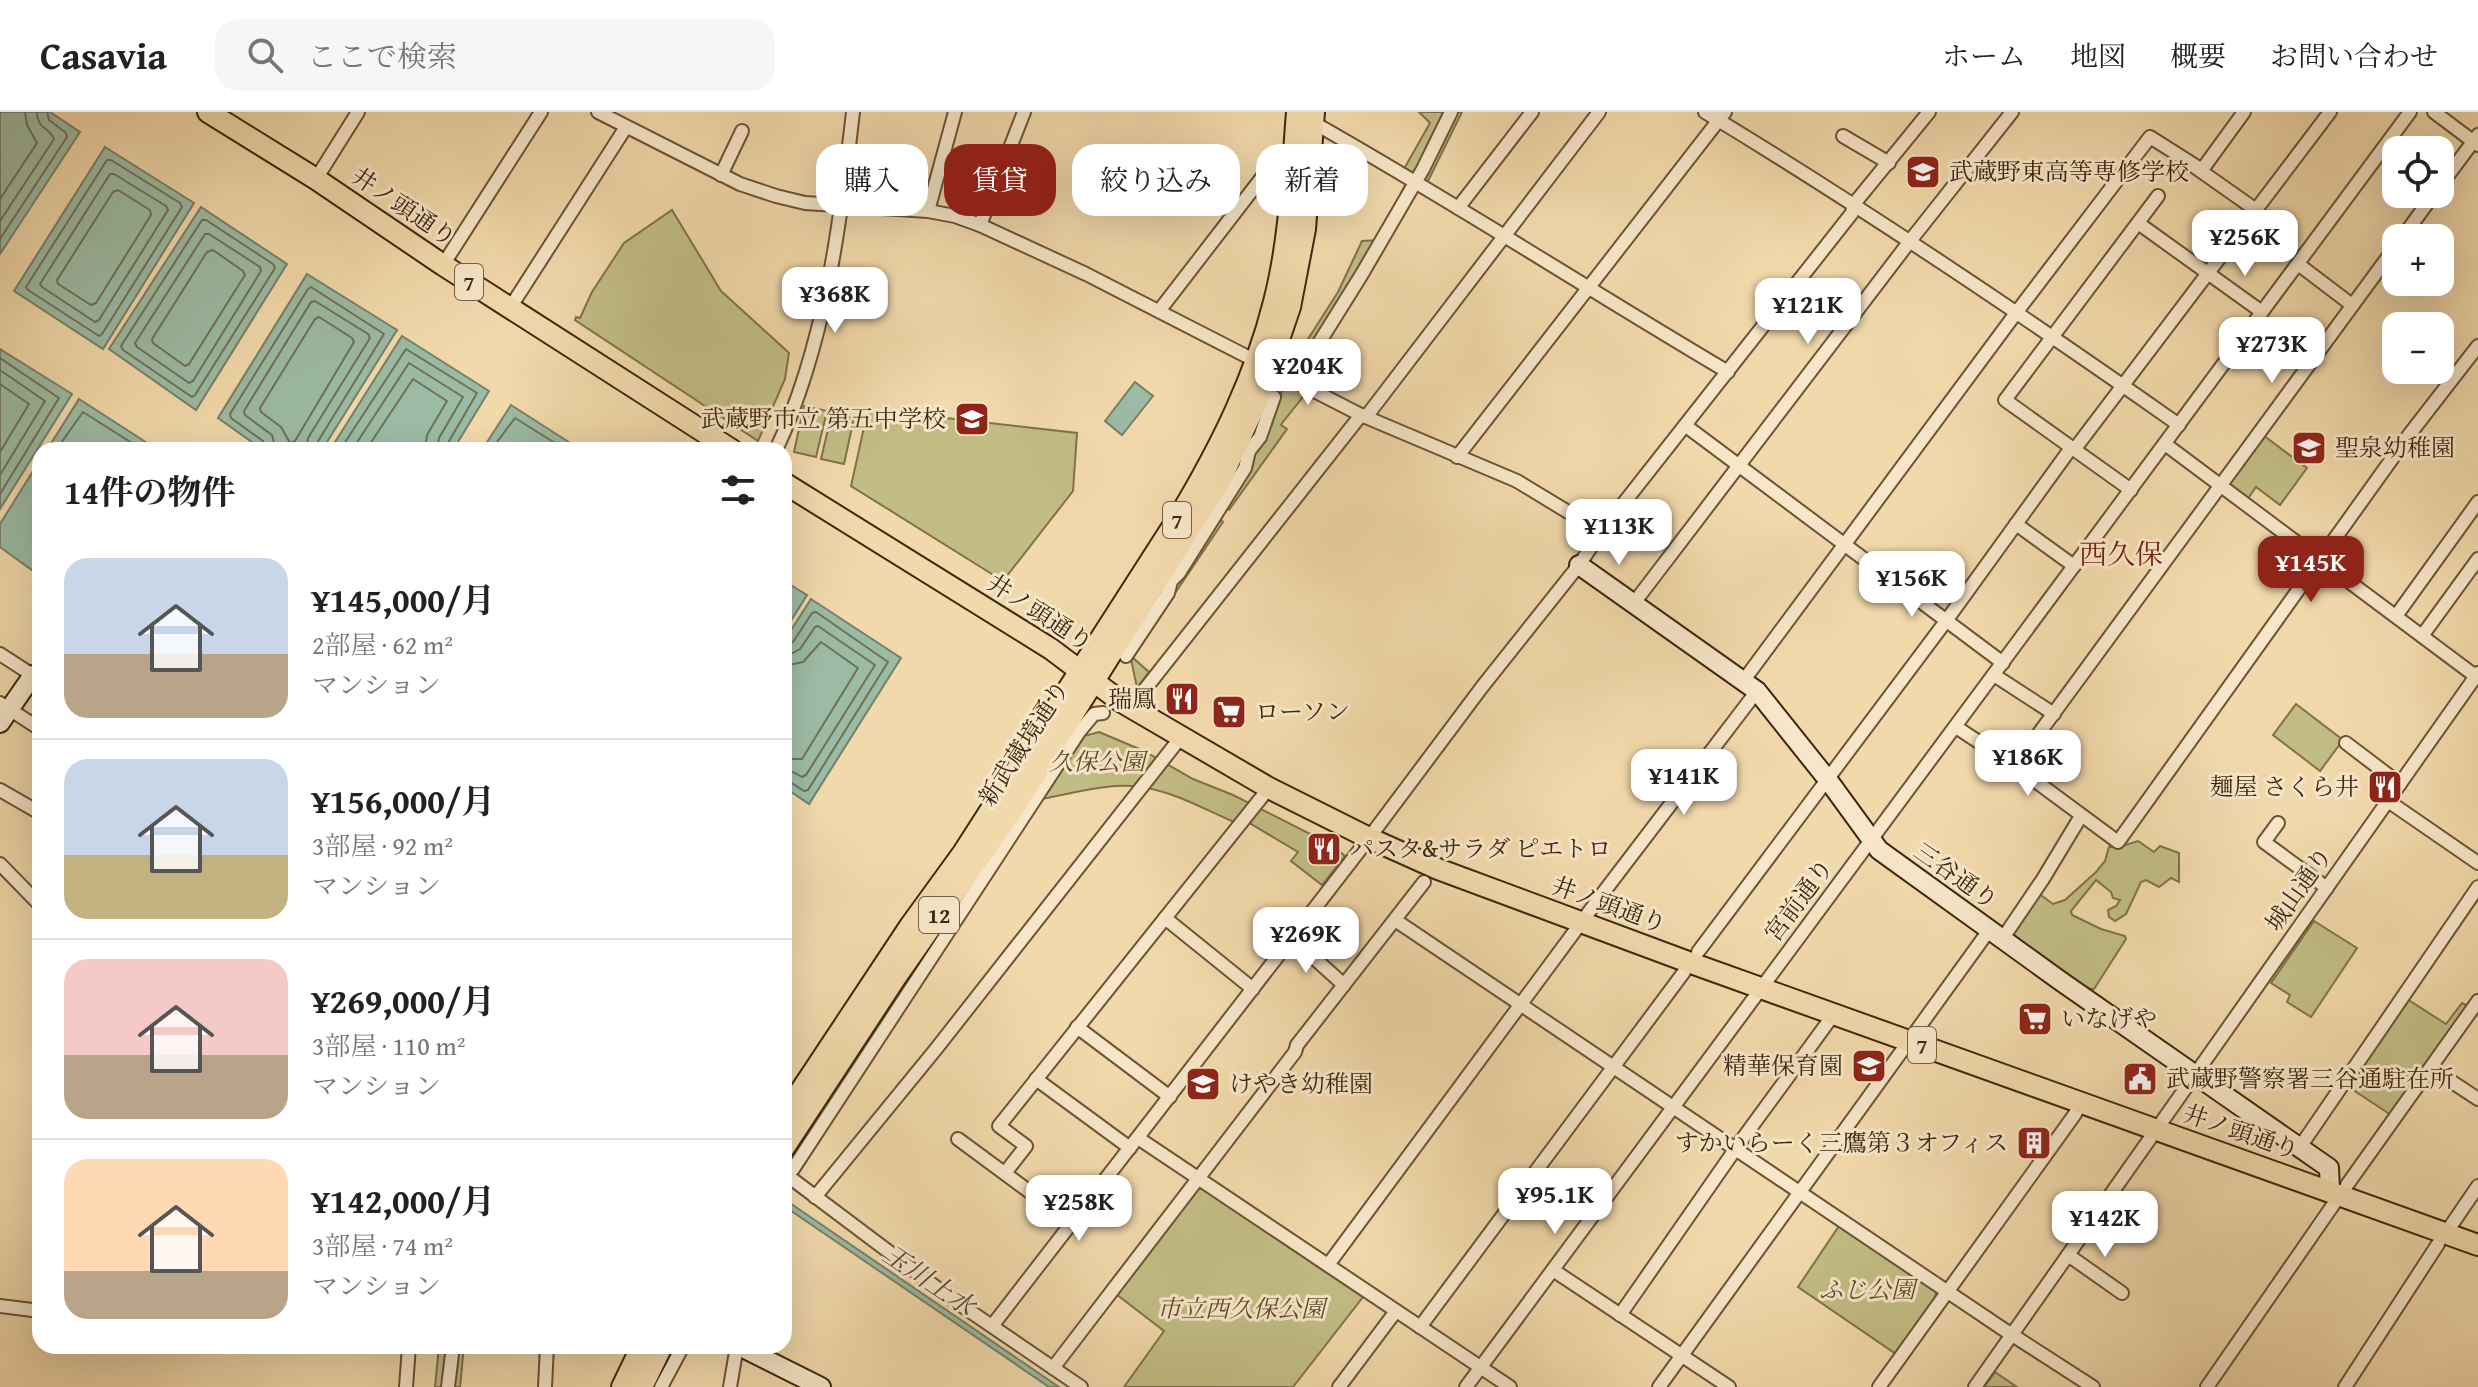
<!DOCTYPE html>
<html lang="ja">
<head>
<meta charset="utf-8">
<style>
	:root { --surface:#fff; --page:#f6f6f6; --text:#222; --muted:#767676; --line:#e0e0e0; --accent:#8f2418 }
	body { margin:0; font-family:"Gentium Book Plus","Noto Serif JP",serif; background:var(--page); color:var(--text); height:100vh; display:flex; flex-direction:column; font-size:30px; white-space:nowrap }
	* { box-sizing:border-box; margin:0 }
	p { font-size:26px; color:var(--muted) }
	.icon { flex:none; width:44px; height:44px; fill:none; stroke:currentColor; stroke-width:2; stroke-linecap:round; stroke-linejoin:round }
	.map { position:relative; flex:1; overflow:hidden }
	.sheet { position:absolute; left:32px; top:330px; width:760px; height:912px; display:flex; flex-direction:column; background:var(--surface); border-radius:24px; box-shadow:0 8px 32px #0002 }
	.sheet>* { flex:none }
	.top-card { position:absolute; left:816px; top:32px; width:760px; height:72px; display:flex; gap:16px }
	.tools { position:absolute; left:2382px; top:24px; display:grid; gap:16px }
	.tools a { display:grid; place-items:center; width:72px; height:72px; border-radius:16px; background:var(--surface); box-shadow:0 8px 32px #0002; font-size:40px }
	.price { position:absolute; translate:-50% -68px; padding:0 18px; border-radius:16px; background:#fff; color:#222; font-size:26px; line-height:52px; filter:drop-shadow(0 2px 4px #0008) }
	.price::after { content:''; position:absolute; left:50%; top:48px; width:24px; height:18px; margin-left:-12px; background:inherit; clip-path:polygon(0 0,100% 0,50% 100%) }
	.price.on { background:var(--accent); color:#fff }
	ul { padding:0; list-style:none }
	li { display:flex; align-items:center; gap:24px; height:200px; padding:0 32px }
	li+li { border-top:2px solid var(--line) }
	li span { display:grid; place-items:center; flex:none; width:224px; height:160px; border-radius:24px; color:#555 }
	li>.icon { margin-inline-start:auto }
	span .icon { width:96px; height:96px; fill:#fffc; stroke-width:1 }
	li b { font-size:34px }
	h2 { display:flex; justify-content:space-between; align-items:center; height:96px; padding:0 32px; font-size:34px }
	.pill { padding:0 28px; border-radius:24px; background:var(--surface); box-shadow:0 8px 32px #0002; font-size:28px; line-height:72px }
	.pill.on { background:var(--accent); color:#fff }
	header { display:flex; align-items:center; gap:48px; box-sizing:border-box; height:112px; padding:0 40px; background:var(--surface); border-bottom:2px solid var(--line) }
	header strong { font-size:38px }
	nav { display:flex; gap:44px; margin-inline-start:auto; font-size:28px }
	.search { width:560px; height:72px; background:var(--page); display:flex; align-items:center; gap:20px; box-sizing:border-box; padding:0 28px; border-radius:24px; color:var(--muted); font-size:30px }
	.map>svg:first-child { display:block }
	.green { fill:#c2bd84; stroke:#807249; stroke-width:2 }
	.water { fill:#9cbba4; stroke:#768068; stroke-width:2 }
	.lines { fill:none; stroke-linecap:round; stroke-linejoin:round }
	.shore { stroke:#6d7159; stroke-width:2 }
	.street-casing { stroke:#6b5435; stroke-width:16 }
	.secondary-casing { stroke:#3e270e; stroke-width:22 }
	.primary-casing { stroke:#3e270e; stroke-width:24 }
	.street { stroke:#f7e6c8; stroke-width:12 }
	.secondary { stroke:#f7e6c8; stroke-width:18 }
	.primary { stroke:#f2d9ab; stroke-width:20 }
	.labels { text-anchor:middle; stroke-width:6; stroke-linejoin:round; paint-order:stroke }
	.shield { fill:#f7e6c8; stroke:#766046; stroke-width:2 }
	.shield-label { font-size:22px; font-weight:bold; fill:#3e270e }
	.poi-label { font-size:24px; fill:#3e270e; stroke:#f7e6c8; text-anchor:start }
	.street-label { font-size:24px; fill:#3e270e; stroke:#f7e6c8 }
	.park-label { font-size:24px; font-style:italic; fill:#5f4c2c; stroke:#f7e6c8 }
	.water-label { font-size:26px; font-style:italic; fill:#564c34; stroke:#f7e6c8 }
	.quarter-label { font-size:28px; fill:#7a1f14; stroke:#f7e6c8 }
</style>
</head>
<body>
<header>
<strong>Casavia</strong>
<div class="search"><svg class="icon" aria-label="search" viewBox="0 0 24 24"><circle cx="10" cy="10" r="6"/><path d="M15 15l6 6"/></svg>ここで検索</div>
<nav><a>ホーム</a><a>地図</a><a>概要</a><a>お問い合わせ</a></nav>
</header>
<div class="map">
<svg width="2478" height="1275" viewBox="0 0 2478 1275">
	<rect width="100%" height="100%" fill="#f2d9ab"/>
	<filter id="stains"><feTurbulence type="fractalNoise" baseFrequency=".0025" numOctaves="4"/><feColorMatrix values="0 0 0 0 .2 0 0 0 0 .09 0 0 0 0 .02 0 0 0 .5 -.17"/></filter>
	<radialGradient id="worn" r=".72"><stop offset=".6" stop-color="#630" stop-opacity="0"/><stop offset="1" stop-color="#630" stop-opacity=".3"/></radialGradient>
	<g class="green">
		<polygon points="1419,0 1462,0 1427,71 1404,57 1430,11"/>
		<polygon points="1405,73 1416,80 1311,255 1296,246 1338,180 1362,129 1379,128"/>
		<polygon points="672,98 721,179 789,241 785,267 758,329 575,208 576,205 580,206 592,180 624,131"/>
		<polygon points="1294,274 1306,281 1283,310 1281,313 1287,317 1229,398 1223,394 1282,279"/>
		<polygon points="804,294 827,299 816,345 794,340"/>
		<polygon points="868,297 1077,321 1073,379 1003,469 851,374"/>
		<polygon points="832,300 854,306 844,352 821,347"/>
		<polygon points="2263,323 2307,356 2280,393 2256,375 2247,388 2229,375 2229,368"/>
		<polygon points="1216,404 1223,410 1132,545 1149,560 1137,576 1131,547 1128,544 1170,483 1173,469 1182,461"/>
		<polygon points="2296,592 2343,628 2320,659 2273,623"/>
		<path d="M1099,620L1144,639L1193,667L1233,683L1334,734L1345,744L1322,773L1291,749L1298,740L1246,709L1234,710C1204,697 1173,679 1140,675C1111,670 1071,682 1041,687L1080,625Z"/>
		<polygon points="2138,729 2154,740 2160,734 2179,741 2179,770 2171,766 2159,775 2146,768 2141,770 2126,802 2115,809 2109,805 2108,798 2116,794 2120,788 2113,786 2111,780 2096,768 2071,799 2072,803 2101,817 2125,824 2126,827 2094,877 2079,876 2009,823 2038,781 2053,792 2065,788 2096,760 2105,749 2109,735 2119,735"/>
		<polygon points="2314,809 2357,836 2311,905 2287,890 2290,883 2271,871"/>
		<polygon points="2407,887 2446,912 2462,891 2470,895 2394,1005 2347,974"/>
		<polygon points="1197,1076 1202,1077 1363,1185 1293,1275 1124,1275 1164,1219 1116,1182"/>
		<polygon points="1839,1114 1936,1180 1935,1187 1896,1242 1798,1175"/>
		<polygon points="439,1234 464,1234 460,1275 435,1275"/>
		<polygon points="1995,1260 2017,1275 1984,1275"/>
	</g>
	<g class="water">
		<polygon points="0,0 50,0 80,20 0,142"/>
		<polygon points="105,35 194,91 103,237 14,179"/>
		<polygon points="201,95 287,152 196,298 109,237"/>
		<polygon points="307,162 397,218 322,338 263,338 218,306"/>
		<polygon points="402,224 489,279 453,338 330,338"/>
		<polygon points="0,237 72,282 0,397"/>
		<polygon points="1135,270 1153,284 1122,323 1105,309"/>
		<polygon points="79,287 158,338 47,338"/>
		<polygon points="511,293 581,338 482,338"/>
		<polygon points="40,348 40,464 0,435 0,412"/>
		<polygon points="784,469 807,483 784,520"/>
		<polygon points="811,487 901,546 809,692 784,675 784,529"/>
		<polygon points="784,1087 1059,1275 1049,1275 784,1094"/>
	</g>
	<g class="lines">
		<g class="shore">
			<polygon points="107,48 111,48 180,91 182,95 102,222 99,224 28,178 26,175"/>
			<polygon points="110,62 114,62 166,94 168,98 99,208 95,210 42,175 40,172"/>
			<polygon points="118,78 150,98 151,103 96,191 91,193 58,172 57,168 113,80"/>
			<polyline points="0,87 37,31 27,13 25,0"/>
			<polygon points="202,108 206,108 273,152 275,156 195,283 192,285 123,238 121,234"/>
			<path d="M0,109L54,27C50,16 37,17 37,0"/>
			<polygon points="205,122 209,122 260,155 261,159 193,269 189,271 137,235 135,231"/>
			<polyline points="0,127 67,25 66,21 49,8 47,0"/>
			<polygon points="213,138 243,159 245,163 189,252 185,254 153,231 152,227 207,140"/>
			<polygon points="319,205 352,226 354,230 295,329 290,331 281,315 261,300 260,296 315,207"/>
			<polyline points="0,246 59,286 0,382"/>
			<polyline points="0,258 45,289 0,363"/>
			<polyline points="0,272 29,292 0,340"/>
			<polyline points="56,338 83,300 143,338"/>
			<polyline points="266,338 263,329 231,306 230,302 308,177 311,175 384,222 317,331 316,338"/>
			<polyline points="276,338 272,323 245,303 244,299 311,190 315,189 368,222 370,226 308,326 306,338"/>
			<polyline points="340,338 406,237 477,281 448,331 447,338"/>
			<polyline points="352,338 409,251 463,285 439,326 437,338"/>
			<polyline points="366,338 413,267 447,289 427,323 425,338"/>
			<polyline points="491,338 515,306 566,338"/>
			<polyline points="784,532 793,530 812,501 816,500 888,550 808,678 804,679 790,670 784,669"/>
			<polyline points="784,542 793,541 800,537 815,515 818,514 875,553 806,663 802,665 793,660 784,659"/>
			<polyline points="784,554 803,550 821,530 858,556 802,647 784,647"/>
		</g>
		<g class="street-casing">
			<g id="street">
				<polyline points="598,0 740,72 776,84 805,91 928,99 955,104 980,113 1086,162 1361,303 1517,369 1601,420"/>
				<path d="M1705,0C1867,98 2024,204 2179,313"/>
				<polyline points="2434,0 2478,33"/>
				<path d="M1314,11C1454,90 1589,178 1728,260"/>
				<polyline points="1843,24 1889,51"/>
				<polyline points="2195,55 2256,98"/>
				<polyline points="721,63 742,19"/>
				<polyline points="316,67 358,0"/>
				<polyline points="2440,74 2478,23"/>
				<polyline points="1458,96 1532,0"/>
				<polyline points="928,99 955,0"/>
				<polyline points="2138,111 2262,200"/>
				<polyline points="980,113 1024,0"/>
				<polyline points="2402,126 2434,82"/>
				<polyline points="2298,152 2352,193"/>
				<polyline points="443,153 541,0"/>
				<polyline points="510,196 626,15"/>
				<polyline points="1159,199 1277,46 1283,46"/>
				<polyline points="1299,263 1362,162 1423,57 1451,0"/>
				<polyline points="1366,305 1599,0"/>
				<polyline points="1686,314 2003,551"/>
				<polyline points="2165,332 2478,566"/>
				<path d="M776,338C825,233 840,114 853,0"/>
				<polyline points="2074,338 2330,0"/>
				<polyline points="1457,345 1725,0"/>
				<polyline points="2131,378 2005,288 2158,84"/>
				<polyline points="2016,412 2074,454"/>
				<polyline points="1634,491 1910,129 2012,0"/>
				<polyline points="2396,504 2478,390"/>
				<polyline points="2422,524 2478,447"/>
				<polyline points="0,542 37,566"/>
				<polyline points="1126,544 1168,481 1171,469 1179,461 1245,356 1249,339 1260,325 1274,285"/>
				<polyline points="1994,563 2054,602"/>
				<polyline points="1744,568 2016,201 2150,25 2199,56 2204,55 2244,0"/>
				<polyline points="0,591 40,617"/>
				<polyline points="1131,595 1361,303"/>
				<polyline points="1956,615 2015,654 2118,730 2409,323 2478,234"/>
				<polyline points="2346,631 2400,672"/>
				<polyline points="2015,654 2396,134"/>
				<polyline points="0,678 40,701"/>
				<polyline points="2388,689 2478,751"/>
				<polyline points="2278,711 2264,730 2327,776"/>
				<polyline points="0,752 40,793"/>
				<polyline points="1165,806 1253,877"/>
				<polyline points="1395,808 2003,1217 2093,1275"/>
				<polyline points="1292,826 1344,873"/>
				<polyline points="2003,826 2043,767 2081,704"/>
				<polyline points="1698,840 1946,509 2071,336"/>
				<polyline points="1077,915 1170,985"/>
				<polyline points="2443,964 2478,987"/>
				<polyline points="1036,967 1130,1036"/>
				<polyline points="1138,1026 1510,1275"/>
				<polyline points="958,1027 1072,1111"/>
				<polyline points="2300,1035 2478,775"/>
				<polyline points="793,1057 1079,620 1094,602 1103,601"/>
				<polyline points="784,1061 949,1185 1081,1275"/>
				<polyline points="1005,1061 1026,1034 999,1014 1269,676"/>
				<polyline points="2347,1073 2478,889"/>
				<polyline points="815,1085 936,937 1181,625"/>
				<polyline points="2446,1121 2478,1074"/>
				<polyline points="2068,1143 2122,1181"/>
				<polyline points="1328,1153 1603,781 1757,579"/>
				<polyline points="1553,1158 1729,1275"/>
				<polyline points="0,1194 40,1199"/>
				<polyline points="1620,1203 1741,1029 1834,902"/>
				<polyline points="992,1214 1369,726 1482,575 1579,453 1601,420 1852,101 1854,92 1929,0"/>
				<polyline points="1420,1215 1684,860"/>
				<polyline points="1053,1256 1295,940 1297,933 1424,770"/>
				<polyline points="406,1275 409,1234"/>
				<polyline points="448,1275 453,1234"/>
				<polyline points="545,1275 547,1234"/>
				<polyline points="661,1275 683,1234"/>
				<polyline points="730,1275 737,1234"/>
				<polyline points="1339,1275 1396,1199"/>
				<polyline points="1466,1275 2410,0"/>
				<polyline points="1659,1275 1990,817"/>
				<polyline points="1879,1275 2075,1002 2080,990"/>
				<polyline points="1975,1275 2478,561"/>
				<polyline points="2207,1275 2340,1083"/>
				<polyline points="2345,1275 2438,1132"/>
			</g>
		</g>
		<g class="secondary-casing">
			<g id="secondary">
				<polyline points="1579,453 1757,579 1828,668 1879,738 2062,870 2329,1056 2330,1079"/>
				<polyline points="0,611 33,563"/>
				<polyline points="739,1234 821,1275"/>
			</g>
		</g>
		<g class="primary-casing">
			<g id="primary">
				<polyline points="208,0 316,67 443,153 732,338"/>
				<polyline points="784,371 1051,537 1120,589 1269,676 1369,726 1438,757 1691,851 2478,1133"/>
				<path d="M784,1004L910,814L963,741L1180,403C1220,336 1255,266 1274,190C1290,128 1292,63 1297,0"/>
				<polyline points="784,1036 896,865 1016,693 1221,367 1260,283 1290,195 1305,117 1314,0"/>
				<polyline points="622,1275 642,1234"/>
				<polyline points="642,1275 662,1234"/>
			</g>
		</g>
		<use href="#street" class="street"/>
		<use href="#secondary" class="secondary"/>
		<use href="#primary" class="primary"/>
	</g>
	<defs>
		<g id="school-square" transform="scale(1.8)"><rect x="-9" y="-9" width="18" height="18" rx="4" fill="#8f2418" stroke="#f7e6c8"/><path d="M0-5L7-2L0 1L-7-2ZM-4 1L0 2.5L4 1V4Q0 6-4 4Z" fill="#fff"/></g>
		<g id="restaurant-square" transform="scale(1.8)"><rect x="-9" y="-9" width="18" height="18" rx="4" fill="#8f2418" stroke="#f7e6c8"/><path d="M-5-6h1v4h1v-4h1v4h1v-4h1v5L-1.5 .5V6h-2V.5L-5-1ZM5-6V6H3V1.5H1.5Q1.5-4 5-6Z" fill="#fff"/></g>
		<g id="supermarket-square" transform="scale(1.8)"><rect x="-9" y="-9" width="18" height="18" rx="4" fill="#8f2418" stroke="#f7e6c8"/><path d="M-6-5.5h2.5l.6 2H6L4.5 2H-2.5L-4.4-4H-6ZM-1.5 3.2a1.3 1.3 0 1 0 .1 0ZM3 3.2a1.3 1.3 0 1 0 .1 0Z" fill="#fff"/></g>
		<g id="civic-square" transform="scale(1.8)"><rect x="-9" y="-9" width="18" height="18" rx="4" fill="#8f2418" stroke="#f7e6c8"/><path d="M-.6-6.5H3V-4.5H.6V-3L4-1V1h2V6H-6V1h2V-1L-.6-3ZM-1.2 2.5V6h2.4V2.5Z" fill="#fff"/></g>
		<g id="building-square" transform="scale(1.8)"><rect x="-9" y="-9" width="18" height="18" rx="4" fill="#8f2418" stroke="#f7e6c8"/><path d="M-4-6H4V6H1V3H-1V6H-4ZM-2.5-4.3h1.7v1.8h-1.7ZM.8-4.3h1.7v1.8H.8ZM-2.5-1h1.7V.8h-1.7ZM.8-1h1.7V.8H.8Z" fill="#fff"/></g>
	</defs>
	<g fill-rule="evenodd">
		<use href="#school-square" x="1923" y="60"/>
		<use href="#school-square" x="972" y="307"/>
		<use href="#school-square" x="2309" y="336"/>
		<use href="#restaurant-square" x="1182" y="587"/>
		<use href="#supermarket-square" x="1229" y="600"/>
		<use href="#restaurant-square" x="2385" y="675"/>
		<use href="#restaurant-square" x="1324" y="737"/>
		<use href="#supermarket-square" x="2035" y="907"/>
		<use href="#school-square" x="1869" y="954"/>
		<use href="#civic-square" x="2140" y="967"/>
		<use href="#school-square" x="1203" y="972"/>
		<use href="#building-square" x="2034" y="1031"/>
	</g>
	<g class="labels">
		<g class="shield">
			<rect x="455" y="152" width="28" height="36" rx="6"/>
			<rect x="1163" y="390" width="28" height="36" rx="6"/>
			<rect x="919" y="785" width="40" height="36" rx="6"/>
			<rect x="1908" y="915" width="28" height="36" rx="6"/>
		</g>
		<g class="shield-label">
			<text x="469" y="178">7</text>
			<text x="1177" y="416">7</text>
			<text x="939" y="811">12</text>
			<text x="1922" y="941">7</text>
		</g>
		<g class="poi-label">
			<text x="1949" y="68">武蔵野東高等専修学校</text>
			<text x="946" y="315" text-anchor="end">武蔵野市立 第五中学校</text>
			<text x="2335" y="344">聖泉幼稚園</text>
			<text x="1156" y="595" text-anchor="end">瑞鳳</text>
			<text x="1255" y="608">ローソン</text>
			<text x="2359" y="683" text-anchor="end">麺屋 さくら井</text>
			<text x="1350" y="745">パスタ&amp;サラダ ピエトロ</text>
			<text x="2061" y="915">いなげや</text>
			<text x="1843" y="962" text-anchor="end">精華保育園</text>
			<text x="2166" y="975">武蔵野警察署三谷通駐在所</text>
			<text x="1229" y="980">けやき幼稚園</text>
			<text x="2008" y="1039" text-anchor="end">すかいらーく三鷹第３オフィス</text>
		</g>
		<g class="street-label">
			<text transform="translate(404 95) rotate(34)" y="8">井ノ頭通り</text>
			<text transform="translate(1040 501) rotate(33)" y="8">井ノ頭通り</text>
			<text transform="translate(1024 631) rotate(-57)" y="8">新武蔵境通り</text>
			<text transform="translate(1956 764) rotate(35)" y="8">三谷通り</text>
			<text transform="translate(2299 777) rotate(-55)" y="8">城山通り</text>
			<text transform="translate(1799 788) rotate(-53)" y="8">宮前通り</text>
			<text transform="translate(1609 793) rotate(20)" y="8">井ノ頭通り</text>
			<text transform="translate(2241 1020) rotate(19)" y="8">井ノ頭通り</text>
		</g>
		<g class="park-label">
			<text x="1097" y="658">久保公園</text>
			<text x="1867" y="1186">ふじ公園</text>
			<text x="1241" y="1205">市立西久保公園</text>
		</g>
		<g class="water-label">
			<text transform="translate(929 1168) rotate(34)" y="9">玉川上水</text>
		</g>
		<g class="quarter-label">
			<text x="2121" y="452">西久保</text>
		</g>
	</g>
	<rect width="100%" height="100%" filter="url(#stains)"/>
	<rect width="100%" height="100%" fill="url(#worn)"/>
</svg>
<div class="tools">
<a><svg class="icon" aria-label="locate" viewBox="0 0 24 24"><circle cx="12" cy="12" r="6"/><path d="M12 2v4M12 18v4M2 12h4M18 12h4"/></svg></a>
<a>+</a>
<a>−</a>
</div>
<b class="price" style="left:2245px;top:166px">¥256K</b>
<b class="price" style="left:835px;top:223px">¥368K</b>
<b class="price" style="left:1808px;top:234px">¥121K</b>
<b class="price" style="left:2272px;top:273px">¥273K</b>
<b class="price" style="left:1308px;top:295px">¥204K</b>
<b class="price" style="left:1619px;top:455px">¥113K</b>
<b class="price on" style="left:2311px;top:492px">¥145K</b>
<b class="price" style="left:1912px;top:507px">¥156K</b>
<b class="price" style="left:2028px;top:686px">¥186K</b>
<b class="price" style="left:1684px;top:705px">¥141K</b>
<b class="price" style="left:1306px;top:863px">¥269K</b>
<b class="price" style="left:1555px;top:1124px">¥95.1K</b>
<b class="price" style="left:1079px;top:1131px">¥258K</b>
<b class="price" style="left:2105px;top:1147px">¥142K</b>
<div class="top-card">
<a class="pill">購入</a>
<a class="pill on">賃貸</a>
<a class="pill">絞り込み</a>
<a class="pill">新着</a>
</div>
<section class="sheet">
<h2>14件の物件<svg class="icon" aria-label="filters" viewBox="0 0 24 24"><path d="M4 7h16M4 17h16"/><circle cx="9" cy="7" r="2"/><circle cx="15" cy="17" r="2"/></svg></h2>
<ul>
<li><span style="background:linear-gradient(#c9d6e8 60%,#b9a48a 0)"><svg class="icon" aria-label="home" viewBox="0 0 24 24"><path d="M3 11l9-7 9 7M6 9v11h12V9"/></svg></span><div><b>¥145,000/月</b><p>2部屋 · 62 m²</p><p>マンション</p></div></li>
<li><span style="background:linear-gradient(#c9d6e8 60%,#c2b280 0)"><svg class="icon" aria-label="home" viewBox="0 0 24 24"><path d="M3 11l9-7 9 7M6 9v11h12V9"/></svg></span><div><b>¥156,000/月</b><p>3部屋 · 92 m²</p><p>マンション</p></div></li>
<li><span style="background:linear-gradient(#f6c9c9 60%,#b9a48a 0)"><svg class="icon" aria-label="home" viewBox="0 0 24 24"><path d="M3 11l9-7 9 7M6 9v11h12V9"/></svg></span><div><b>¥269,000/月</b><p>3部屋 · 110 m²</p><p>マンション</p></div></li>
<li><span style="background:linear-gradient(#ffd9b3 70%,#b9a48a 0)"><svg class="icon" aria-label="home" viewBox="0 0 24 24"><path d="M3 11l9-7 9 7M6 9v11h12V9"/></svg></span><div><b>¥142,000/月</b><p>3部屋 · 74 m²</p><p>マンション</p></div></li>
</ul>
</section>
</div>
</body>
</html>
